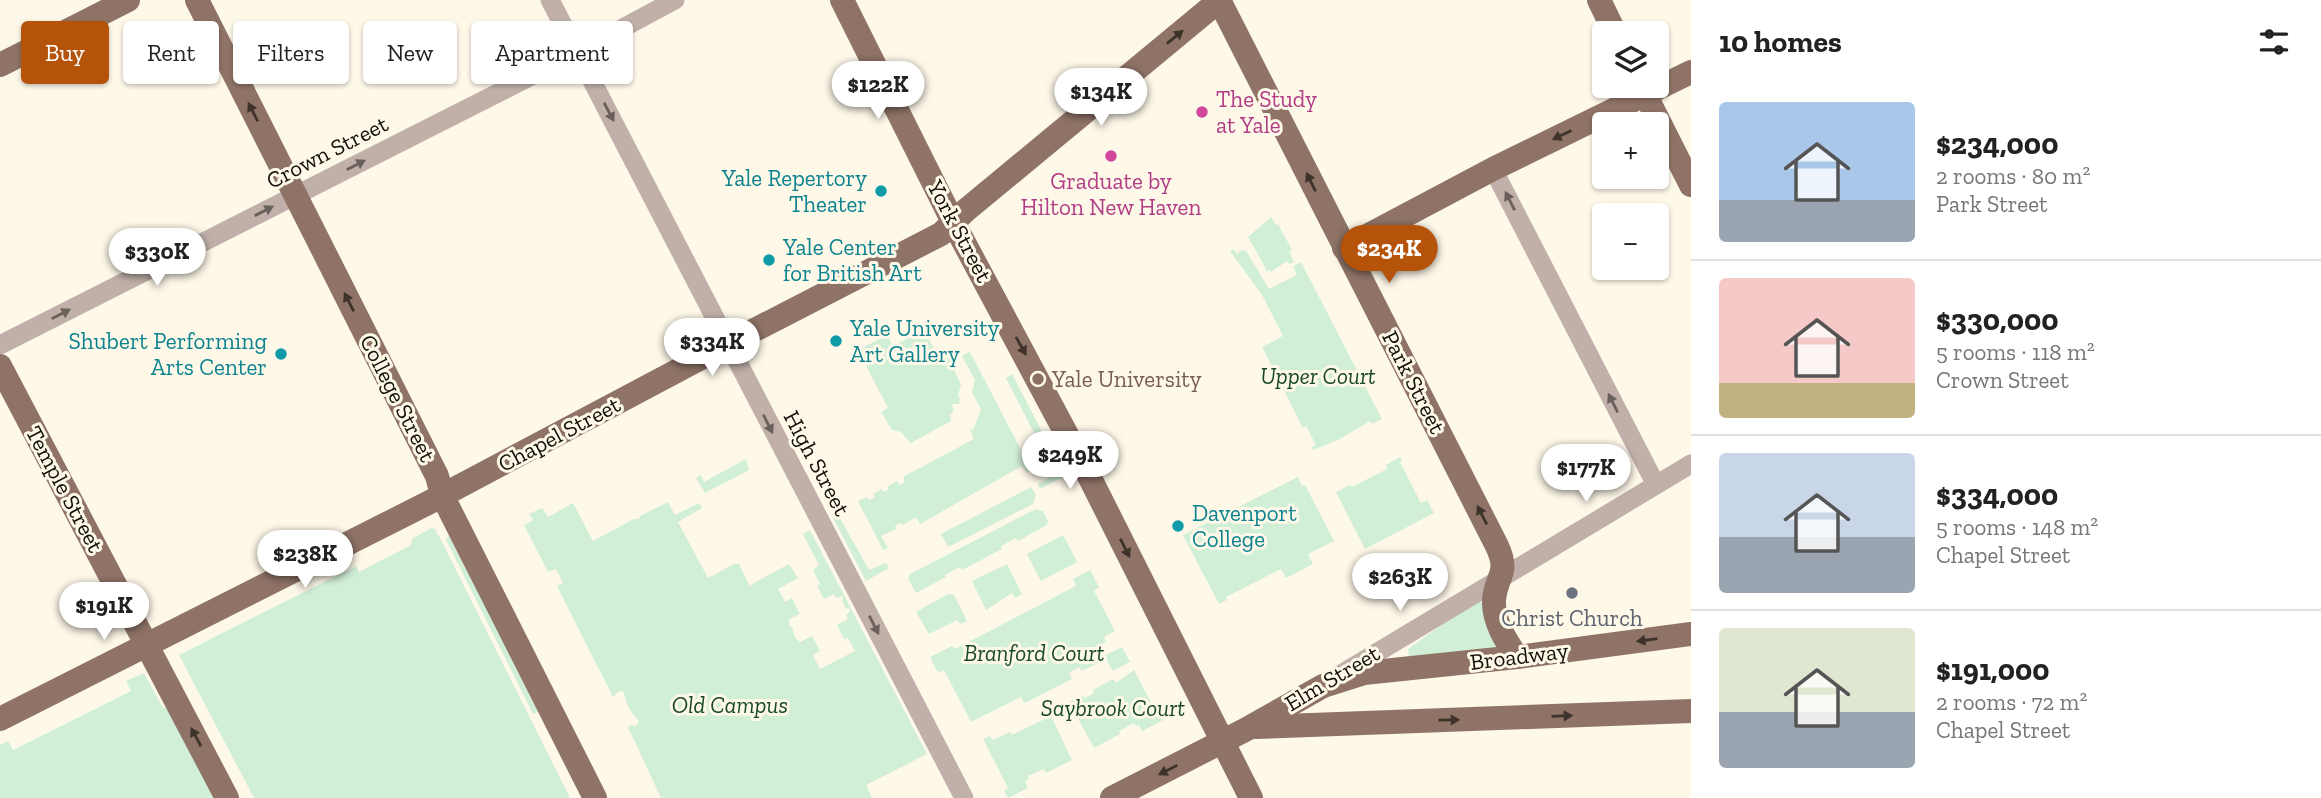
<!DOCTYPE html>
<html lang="en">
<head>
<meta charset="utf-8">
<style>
	:root { --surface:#fff; --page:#f2f2f2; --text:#222; --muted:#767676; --line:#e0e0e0; --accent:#b45309 }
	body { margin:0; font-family:"Zilla Slab",serif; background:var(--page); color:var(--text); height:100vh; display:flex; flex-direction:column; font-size:26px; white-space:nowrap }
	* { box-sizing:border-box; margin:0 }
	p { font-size:23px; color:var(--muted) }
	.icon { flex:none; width:38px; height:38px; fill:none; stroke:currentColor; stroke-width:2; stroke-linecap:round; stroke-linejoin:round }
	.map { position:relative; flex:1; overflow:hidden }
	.side { display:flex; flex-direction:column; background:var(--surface); width:630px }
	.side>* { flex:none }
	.top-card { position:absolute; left:21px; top:21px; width:665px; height:63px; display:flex; gap:14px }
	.tools { position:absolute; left:1592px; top:21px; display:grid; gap:14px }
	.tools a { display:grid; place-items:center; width:77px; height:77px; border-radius:7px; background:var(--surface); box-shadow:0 2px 5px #0004; font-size:35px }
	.price { position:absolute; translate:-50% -60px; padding:0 16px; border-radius:24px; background:#fff; color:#222; font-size:23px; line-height:46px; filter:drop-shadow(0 2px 4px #0008) }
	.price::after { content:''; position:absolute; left:50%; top:42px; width:21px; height:16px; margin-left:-10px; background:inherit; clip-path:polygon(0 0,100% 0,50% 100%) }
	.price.on { background:var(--accent); color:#fff }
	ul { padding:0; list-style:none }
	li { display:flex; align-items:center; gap:21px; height:175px; padding:0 28px }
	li+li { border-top:2px solid var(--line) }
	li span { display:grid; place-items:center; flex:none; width:196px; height:140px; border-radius:7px; color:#555 }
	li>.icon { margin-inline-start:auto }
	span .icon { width:84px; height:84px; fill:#fffc; stroke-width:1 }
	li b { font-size:30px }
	h2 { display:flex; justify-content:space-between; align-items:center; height:84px; padding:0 28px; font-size:30px }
	.tag { padding:0 24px; border-radius:7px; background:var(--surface); box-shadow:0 2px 5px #0004; font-size:24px; line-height:63px }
	.tag.on { background:var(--accent); color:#fff }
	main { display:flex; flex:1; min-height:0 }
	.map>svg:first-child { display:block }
	.green { fill:#d1eed7 }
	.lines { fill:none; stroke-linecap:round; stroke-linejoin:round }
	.minor { stroke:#c0b0a9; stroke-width:19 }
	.major { stroke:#8f7367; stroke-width:24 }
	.oneway { fill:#3e332a }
	.oneway2 { fill:#696059 }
	.hotel-dot { fill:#d1479c; stroke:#fef8e9; stroke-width:2.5 }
	.culture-dot { fill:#0f9aa8; stroke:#fef8e9; stroke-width:2.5 }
	.education-dot { fill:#8d6e63; stroke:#fef8e9; stroke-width:2.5 }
	.worship-dot { fill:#6b7280; stroke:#fef8e9; stroke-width:2.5 }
	.labels { text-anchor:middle; stroke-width:6; stroke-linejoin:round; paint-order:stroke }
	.hotel-label { font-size:23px; fill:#b23c85; stroke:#fef8e9; text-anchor:start }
	.street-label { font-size:23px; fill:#121009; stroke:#fef8e9 }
	.culture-label { font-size:23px; fill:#0d838f; stroke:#fef8e9; text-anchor:start }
	.park-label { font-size:23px; font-style:italic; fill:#194928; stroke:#fef8e9 }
	.education-label { font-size:23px; fill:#785e54; stroke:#fef8e9; text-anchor:start }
	.worship-label { font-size:23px; fill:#5b616d; stroke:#fef8e9 }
</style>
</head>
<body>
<main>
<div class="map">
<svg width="1691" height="798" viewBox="0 0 1691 798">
	<rect width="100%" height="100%" fill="#fef8e9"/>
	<g class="green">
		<polygon points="1271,217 1276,225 1278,224 1292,250 1289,252 1294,262 1289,264 1287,261 1271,272 1269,270 1265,272 1266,269 1248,237"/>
		<polygon points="1233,249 1237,254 1241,250 1246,251 1269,289 1297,275 1293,266 1301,262 1382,419 1372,424 1370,421 1338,440 1313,450 1312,447 1316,445 1306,426 1303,428 1262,347 1283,336 1262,295 1230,251"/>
		<polygon points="924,330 938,356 946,352 961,385 958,395 960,399 959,404 951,404 954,410 950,415 951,421 911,443 901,432 892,430 881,412 888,408 863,360 865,359 860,349 887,335 893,346"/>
		<polygon points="970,352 1032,471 1027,473 1022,466 920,524 916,517 903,525 901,523 895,526 896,529 881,536 888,548 883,550 858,501 867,497 869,500 875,497 873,494 882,489 884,492 889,489 888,486 897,481 900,485 905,482 903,477 974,439 970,429 973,430 981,409 972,392 975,380 962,356"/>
		<polygon points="1012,374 1065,476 1040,489 1038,484 1055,474 1006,378"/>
		<polygon points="1400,457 1402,460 1400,462 1421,503 1427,500 1434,513 1365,549 1336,492 1350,485 1352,487 1387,469 1386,465"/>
		<polygon points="746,459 749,470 705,493 696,478 701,475 704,482"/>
		<polygon points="1298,477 1302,486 1305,485 1334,541 1308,554 1313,564 1286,578 1281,569 1226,597 1227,600 1219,604 1183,535"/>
		<polygon points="1031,487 1036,495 1033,504 948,547 941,534"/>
		<path d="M668,502L675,515L699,503L702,508L678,522L708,578L734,564H739L750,587L752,584L789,564L798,578L778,589L785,602L792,598L800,614L789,619V625L792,627L795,637L800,642L812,636L820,651L813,655L820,669L855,651L848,638L844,639L837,625L848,619L846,615L850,611L849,608L846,609L842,601L843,596L836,598L834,594L824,599L817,586L820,584L813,570L819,565L803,534L810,530L927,754L866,785L872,798H661L628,727L632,725L636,726L639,721C632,715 624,701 624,692L619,691L613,697L557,586L563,583L556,569L548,572L524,525L533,520L529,514L542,508L548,517L573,503L593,541L634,519H639L640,516Z"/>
		<polygon points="1036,509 1043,511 1048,521 1047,525 1018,541 1016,538 1001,546 1002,549 962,570 960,567 945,575 946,577 916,593 908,579 910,574"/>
		<polygon points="836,511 869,570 886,563 889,568 866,581 831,514"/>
		<polygon points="431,528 435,529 442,542 570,798 254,798 179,655 356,566 359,572 411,545 412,539"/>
		<polygon points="449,535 538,712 533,714 446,540"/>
		<polygon points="1063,535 1077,562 1041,581 1027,554"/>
		<polygon points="1007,564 1022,594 1015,598 1012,593 986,610 972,581"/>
		<polygon points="1090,570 1099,587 1094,591 1115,631 1104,637 1106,642 1097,647 1102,657 1122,647 1130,662 1113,671 1106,659 1082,671 1079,667 1069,673 1072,679 1027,702 1024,703 1021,697 971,722 944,670 938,673 930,657 952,646 955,649 1076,586 1073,579"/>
		<polygon points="948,594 954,595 967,621 960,624 957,620 929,634 916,612"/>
		<polygon points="1475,601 1480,601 1484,605 1500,649 1409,657 1408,649"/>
		<polygon points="1134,670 1157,714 1159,713 1163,720 1142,731 1139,725 1136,726 1134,723 1119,731 1120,734 1094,748 1069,702 1083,695 1085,698 1094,693 1093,690 1113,679 1116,683"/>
		<polygon points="144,673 163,708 169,706 217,798 0,798 0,745 8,741 13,750 131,691 126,681"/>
		<polygon points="1051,716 1072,760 1046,773 1044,769 1028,776 1029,779 1025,782 1028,788 1008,798 1004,791 1008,788 983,739 990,736 993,740 1010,732 1012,735"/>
	</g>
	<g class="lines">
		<g class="minor">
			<polyline points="550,0 964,798"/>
			<polyline points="1493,169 1656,485"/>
			<polyline points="0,345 567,58 675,0"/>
			<polyline points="1338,676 1691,464"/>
		</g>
		<g class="major">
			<polyline points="197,0 437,476 442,495 595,798"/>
			<polyline points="842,0 953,222 1090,478 1251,798"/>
			<path d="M1219,0L1497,546C1510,574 1496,575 1494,600C1493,621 1506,641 1517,657"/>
			<polyline points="1599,0 1615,33"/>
			<polyline points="0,65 128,0"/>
			<polyline points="1641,86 1691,185"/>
			<polyline points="1344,248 1493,169 1691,72"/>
			<polyline points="0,366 227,798"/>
			<polyline points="0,719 428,503 737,339 941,234 965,211 1220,0"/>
			<polyline points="1255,727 1691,711"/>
			<polyline points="1112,798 1245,730 1323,686 1364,673 1517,657 1691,634"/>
		</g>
	</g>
	<defs><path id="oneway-solid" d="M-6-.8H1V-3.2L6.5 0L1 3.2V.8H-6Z" transform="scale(1.75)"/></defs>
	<g class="oneway">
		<use href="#oneway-solid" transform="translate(1175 37) rotate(-39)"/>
		<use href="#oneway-solid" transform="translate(253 112) rotate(-117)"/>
		<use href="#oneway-solid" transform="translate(1562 135) rotate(154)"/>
		<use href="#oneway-solid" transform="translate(1311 182) rotate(-116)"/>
		<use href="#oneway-solid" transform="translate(349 302) rotate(-117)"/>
		<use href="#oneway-solid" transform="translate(1021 346) rotate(61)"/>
		<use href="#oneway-solid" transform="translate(1482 515) rotate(-117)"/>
		<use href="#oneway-solid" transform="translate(1125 548) rotate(63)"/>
		<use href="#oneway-solid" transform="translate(1647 640) rotate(172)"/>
		<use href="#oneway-solid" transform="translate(1562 716) rotate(-2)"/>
		<use href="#oneway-solid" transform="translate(1449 720) rotate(-1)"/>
		<use href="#oneway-solid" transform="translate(196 737) rotate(-118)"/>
		<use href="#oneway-solid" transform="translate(1168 770) rotate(153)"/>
	</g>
	<g class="oneway2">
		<use href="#oneway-solid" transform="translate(609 112) rotate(62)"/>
		<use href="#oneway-solid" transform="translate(356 165) rotate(-27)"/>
		<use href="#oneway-solid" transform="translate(1510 201) rotate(-117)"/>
		<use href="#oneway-solid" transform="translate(264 211) rotate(-27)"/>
		<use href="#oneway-solid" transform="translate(61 314) rotate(-27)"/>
		<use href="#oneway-solid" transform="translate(1613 403) rotate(-117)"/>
		<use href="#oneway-solid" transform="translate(768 424) rotate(63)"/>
		<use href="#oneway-solid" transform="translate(874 625) rotate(63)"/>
	</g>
	<g class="hotel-dot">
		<circle cx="1202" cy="112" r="7"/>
		<circle cx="1111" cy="156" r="7"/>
	</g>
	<g class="culture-dot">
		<circle cx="881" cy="191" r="7"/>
		<circle cx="769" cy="260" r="7"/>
		<circle cx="836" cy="341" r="7"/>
		<circle cx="281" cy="354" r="7"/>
		<circle cx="1178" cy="526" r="7"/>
	</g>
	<circle class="education-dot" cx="1038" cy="379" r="7"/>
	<circle class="worship-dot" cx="1572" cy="593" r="7"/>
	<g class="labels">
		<g class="hotel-label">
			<text x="1216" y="107">The Study<tspan x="1216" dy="26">at Yale</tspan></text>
			<text x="1111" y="189" text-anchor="middle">Graduate by<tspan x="1111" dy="26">Hilton New Haven</tspan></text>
		</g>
		<g class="street-label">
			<text transform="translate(327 152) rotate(-27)" y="8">Crown Street</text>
			<text transform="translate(960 231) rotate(62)" y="8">York Street</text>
			<text transform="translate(1414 382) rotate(63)" y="8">Park Street</text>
			<text transform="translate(398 398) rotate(63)" y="8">College Street</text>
			<text transform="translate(559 434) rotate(-28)" y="8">Chapel Street</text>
			<text transform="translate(817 463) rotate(62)" y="8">High Street</text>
			<text transform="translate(65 489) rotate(62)" y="8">Temple Street</text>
			<text transform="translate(1519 656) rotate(-7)" y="8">Broadway</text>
			<text transform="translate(1332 678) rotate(-31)" y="8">Elm Street</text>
		</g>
		<g class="culture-label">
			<text x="867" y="186" text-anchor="end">Yale Repertory<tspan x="867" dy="26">Theater</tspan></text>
			<text x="783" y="255">Yale Center<tspan x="783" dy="26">for British Art</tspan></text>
			<text x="850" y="336">Yale University<tspan x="850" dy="26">Art Gallery</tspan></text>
			<text x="267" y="349" text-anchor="end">Shubert Performing<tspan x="267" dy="26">Arts Center</tspan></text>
			<text x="1192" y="521">Davenport<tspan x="1192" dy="26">College</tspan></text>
		</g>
		<g class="park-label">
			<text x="1318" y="384">Upper Court</text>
			<text x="1034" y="661">Branford Court</text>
			<text x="730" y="713">Old Campus</text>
			<text x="1113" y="716">Saybrook Court</text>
		</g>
		<g class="education-label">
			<text x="1052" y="387">Yale University</text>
		</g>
		<g class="worship-label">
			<text x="1572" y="626">Christ Church</text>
		</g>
	</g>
</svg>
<div class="tools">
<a><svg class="icon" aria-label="layers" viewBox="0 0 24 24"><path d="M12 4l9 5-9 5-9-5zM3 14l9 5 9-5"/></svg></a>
<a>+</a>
<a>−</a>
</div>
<b class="price" style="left:878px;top:121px">$122K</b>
<b class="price" style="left:1101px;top:128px">$134K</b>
<b class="price on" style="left:1389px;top:285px">$234K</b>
<b class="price" style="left:157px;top:288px">$330K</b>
<b class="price" style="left:712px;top:378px">$334K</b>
<b class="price" style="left:1070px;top:491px">$249K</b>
<b class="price" style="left:1586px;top:504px">$177K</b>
<b class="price" style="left:305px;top:590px">$238K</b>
<b class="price" style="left:1400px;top:613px">$263K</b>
<b class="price" style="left:104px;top:642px">$191K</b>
<div class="top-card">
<a class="tag on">Buy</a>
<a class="tag">Rent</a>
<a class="tag">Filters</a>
<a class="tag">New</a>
<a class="tag">Apartment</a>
</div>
</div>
<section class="side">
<h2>10 homes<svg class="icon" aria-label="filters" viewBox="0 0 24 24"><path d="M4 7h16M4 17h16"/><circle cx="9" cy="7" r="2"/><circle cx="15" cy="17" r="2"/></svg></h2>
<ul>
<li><span style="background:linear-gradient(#a9c7e8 70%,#9aa5b1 0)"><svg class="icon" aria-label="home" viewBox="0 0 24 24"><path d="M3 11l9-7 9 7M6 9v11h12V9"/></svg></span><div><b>$234,000</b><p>2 rooms · 80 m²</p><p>Park Street</p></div></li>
<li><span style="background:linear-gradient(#f6c9c9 75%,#c2b280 0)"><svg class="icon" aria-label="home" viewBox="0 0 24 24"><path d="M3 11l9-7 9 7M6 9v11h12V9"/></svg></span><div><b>$330,000</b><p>5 rooms · 118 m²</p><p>Crown Street</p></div></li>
<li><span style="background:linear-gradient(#c9d6e8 60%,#9aa5b1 0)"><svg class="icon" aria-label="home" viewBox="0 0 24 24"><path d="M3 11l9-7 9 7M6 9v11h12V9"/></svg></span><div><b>$334,000</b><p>5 rooms · 148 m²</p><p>Chapel Street</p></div></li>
<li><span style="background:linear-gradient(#dfe7d0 60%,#9aa5b1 0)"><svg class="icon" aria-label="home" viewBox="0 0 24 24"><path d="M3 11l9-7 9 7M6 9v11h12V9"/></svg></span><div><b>$191,000</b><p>2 rooms · 72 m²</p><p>Chapel Street</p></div></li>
</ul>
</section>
</main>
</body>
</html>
